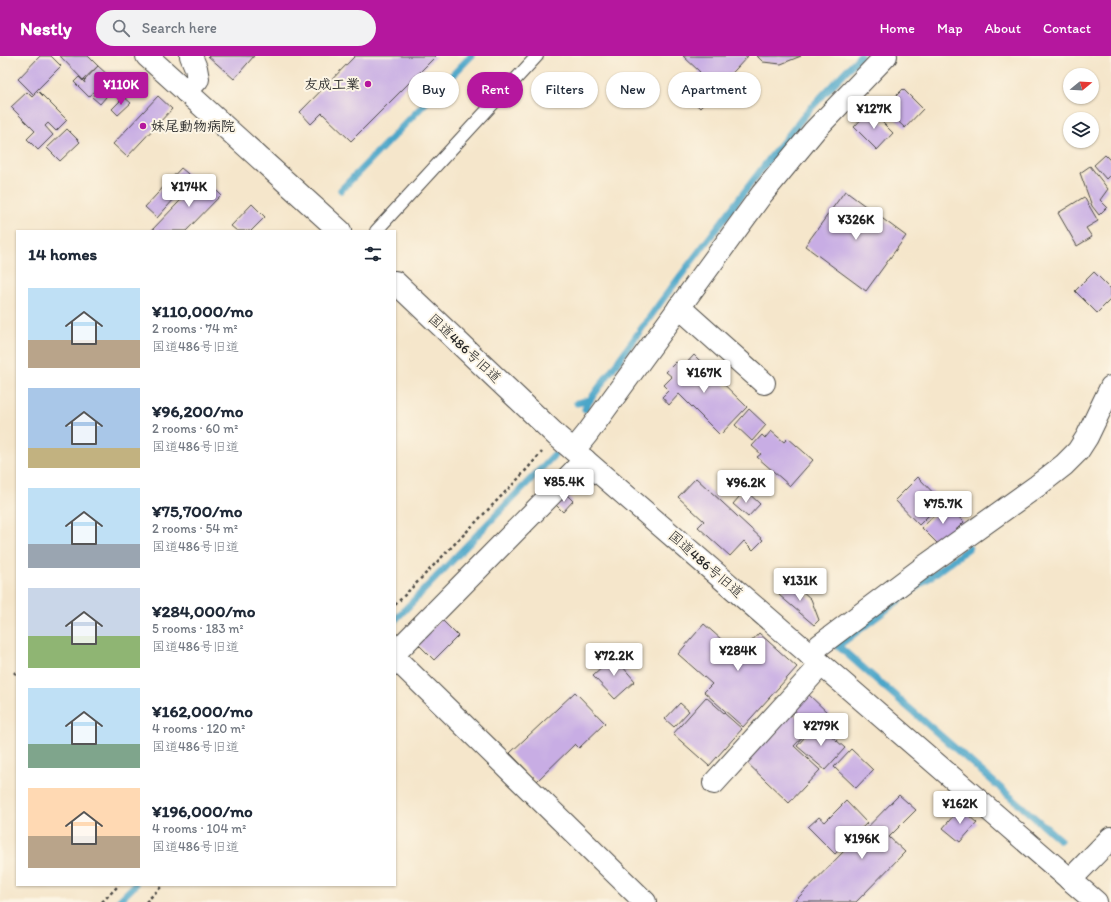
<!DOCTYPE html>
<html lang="en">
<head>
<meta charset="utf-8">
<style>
	:root { --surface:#fff; --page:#f2f2f3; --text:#1f2937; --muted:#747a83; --accent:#b5179e }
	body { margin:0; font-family:Itim,"Klee One",sans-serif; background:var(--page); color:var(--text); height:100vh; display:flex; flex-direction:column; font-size:15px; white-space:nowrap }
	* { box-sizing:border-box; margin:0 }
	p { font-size:13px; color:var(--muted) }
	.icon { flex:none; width:22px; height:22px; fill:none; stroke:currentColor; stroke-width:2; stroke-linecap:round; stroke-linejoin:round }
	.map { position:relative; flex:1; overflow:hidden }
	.panel { position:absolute; left:16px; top:174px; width:380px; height:656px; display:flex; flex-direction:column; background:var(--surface); border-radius:0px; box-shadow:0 1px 3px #0004 }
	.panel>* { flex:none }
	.hud { position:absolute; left:408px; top:16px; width:380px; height:36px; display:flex; gap:8px }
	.needle { width:26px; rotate:72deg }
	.tools { position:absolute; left:1063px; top:12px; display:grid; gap:8px }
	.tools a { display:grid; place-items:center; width:36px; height:36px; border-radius:50%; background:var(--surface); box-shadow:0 1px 3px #0004; font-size:20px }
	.price { position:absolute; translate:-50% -34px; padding:0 9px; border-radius:4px; background:#fff; color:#222; font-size:13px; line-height:26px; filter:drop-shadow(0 1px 2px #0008) }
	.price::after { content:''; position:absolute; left:50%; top:24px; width:12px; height:9px; margin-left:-6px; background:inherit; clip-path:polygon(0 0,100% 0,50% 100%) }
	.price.current { background:var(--accent); color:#fff }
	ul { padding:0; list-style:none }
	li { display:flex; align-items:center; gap:12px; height:100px; padding:0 12px }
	li span { display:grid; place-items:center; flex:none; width:112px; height:80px; border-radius:0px; color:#555 }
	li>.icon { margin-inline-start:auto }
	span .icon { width:48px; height:48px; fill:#fffc; stroke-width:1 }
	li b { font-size:17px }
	h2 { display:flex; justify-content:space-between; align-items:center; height:48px; padding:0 12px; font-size:17px }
	.chip { padding:0 14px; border-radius:18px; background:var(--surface); box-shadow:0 1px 3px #0004; font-size:14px; line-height:36px }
	.chip.current { background:var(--accent); color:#fff }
	header { display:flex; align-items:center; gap:24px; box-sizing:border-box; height:56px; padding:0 20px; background:var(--accent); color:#fff }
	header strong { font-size:19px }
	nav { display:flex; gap:22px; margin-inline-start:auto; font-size:14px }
	.search { width:280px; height:36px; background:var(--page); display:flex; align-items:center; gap:10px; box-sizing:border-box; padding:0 14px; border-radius:22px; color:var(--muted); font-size:15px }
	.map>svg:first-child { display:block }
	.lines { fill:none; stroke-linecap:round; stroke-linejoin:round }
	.stream { stroke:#4ca6c9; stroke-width:7 }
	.building { fill:#c8ade4 }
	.lane-casing { stroke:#494743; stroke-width:14 }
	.street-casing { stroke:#494743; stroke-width:24 }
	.secondary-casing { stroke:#494743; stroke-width:24 }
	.path { stroke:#494743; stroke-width:2.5; stroke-dasharray:3 3; stroke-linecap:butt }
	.lane { stroke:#fff; stroke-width:12 }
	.street { stroke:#fff; stroke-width:22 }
	.secondary { stroke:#fff; stroke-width:22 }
	.poi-dot { fill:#b5179e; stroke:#fcf5e5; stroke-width:1.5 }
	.labels { text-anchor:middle; stroke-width:4; stroke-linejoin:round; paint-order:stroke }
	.poi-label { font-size:14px; font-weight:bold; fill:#2b2b2b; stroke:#fcf5e5; text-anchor:end }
	.street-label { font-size:14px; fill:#2b2b2b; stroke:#fcf5e5 }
</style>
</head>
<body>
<header>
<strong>Nestly</strong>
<div class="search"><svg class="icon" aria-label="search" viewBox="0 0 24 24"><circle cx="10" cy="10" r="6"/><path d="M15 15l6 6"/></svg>Search here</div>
<nav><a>Home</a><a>Map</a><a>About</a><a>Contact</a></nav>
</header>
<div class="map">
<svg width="1111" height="846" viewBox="0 0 1111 846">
	<rect width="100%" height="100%" fill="#fcf5e5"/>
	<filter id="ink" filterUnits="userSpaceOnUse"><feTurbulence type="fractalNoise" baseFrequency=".025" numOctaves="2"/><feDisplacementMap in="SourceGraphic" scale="8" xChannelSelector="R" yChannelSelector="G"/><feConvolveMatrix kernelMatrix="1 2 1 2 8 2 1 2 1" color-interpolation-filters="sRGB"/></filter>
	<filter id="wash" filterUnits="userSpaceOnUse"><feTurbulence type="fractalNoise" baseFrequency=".012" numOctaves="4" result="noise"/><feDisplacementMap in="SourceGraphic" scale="16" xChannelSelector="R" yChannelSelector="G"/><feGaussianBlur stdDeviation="0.9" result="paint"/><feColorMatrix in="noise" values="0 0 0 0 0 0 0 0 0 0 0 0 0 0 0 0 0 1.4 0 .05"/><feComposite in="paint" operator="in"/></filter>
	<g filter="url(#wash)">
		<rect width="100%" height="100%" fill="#f5e6cb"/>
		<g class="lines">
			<g class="stream">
				<polyline points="341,134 471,0"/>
				<polyline points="577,347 590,344"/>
				<polyline points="585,353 590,344 660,247 770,102 809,54 860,0"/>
				<polyline points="969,492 838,590 1060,784"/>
				<polyline points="395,564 554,399"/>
				<polyline points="118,846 135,829"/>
			</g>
		</g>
		<g id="blocks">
			<g class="building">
				<polygon points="40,0 51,0 61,10 33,38 18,23"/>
				<polygon points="60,0 88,0 98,10 83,24"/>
				<polygon points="208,0 254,0 234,23"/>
				<polygon points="355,0 436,0 351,85 322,57 311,68 300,56"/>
				<polygon points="683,0 748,0 700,52 682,35 700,16"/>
				<polygon points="757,0 801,0 781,8 763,6"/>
				<polygon points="98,10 109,20 89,41 74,26 79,21 85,27 84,25"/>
				<polygon points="903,33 923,53 905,72 884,52"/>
				<polygon points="98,34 106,41 100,48 92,41"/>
				<polygon points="38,35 67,64 56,75 48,67 45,70 53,79 38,94 27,83 35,75 11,51 27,36 32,41"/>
				<polygon points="158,40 172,53 127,101 113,88"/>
				<polygon points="124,41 131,47 118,59 112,53"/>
				<polygon points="870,54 893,77 877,94 854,71"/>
				<polygon points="67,73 80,86 60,105 47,92"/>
				<polygon points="1105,99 1111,105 1111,118 1106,123 1094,109"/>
				<polygon points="1090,110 1108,133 1100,144 1107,151 1099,159 1092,150 1080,117"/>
				<polygon points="181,112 193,122 157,162 145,151"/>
				<polygon points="203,121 221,139 186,175 151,175"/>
				<polygon points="845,135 906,180 866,235 805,190"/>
				<polygon points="1084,141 1098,165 1086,172 1092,181 1077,190 1058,157"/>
				<polygon points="252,148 265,161 251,175 237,175 231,170"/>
				<polygon points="1094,216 1111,233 1111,243 1097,257 1075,235"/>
				<polygon points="694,299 747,351 720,379 679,338 669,349 662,341 669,334 664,329 672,321 666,316 676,306 682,312"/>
				<polygon points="749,353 766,369 752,385 735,369"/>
				<polygon points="771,375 784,386 788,382 813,404 790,430 757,401 761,398 752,390 762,379 765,382"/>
				<polygon points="918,421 942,446 919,469 895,444"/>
				<polygon points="696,422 763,484 753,494 744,485 730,500 698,471 704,465 678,441"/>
				<polygon points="745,434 760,448 748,461 733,448"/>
				<polygon points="566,438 573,445 563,456 555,448"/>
				<polygon points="945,448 964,466 940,490 922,472"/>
				<polygon points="791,525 811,543 819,564 814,569 779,539"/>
				<polygon points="441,563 458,580 434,604 417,587"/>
				<polygon points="704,568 739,599 759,577 797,611 743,671 704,636 712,628 678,598"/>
				<polygon points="616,599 625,608 622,610 635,625 615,643 593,620"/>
				<polygon points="575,636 605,667 579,692 575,688 537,725 510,697"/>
				<polygon points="807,637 829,658 814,673 792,653"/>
				<polygon points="706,641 742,673 709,710 673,678"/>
				<polygon points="680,647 689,655 674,671 665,663"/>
				<polygon points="788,653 810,673 794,690 820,714 789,747 742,702"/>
				<polygon points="819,669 845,692 825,714 797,690 811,674 814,676"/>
				<polygon points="851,693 873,714 856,732 834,711"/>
				<polygon points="899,739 916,754 889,781 905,796 856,846 794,846"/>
				<polygon points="846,745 867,767 835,798 808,771 819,761 825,766"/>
				<polygon points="960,752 977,767 960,786 943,772"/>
			</g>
		</g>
	</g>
	<g filter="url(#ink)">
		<use href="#blocks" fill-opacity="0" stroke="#494743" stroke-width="1"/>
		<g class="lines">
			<g class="lane-casing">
				<polyline id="lane" points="376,175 537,0"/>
			</g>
			<g class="street-casing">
				<g id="street">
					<polyline points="186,36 198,23 196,12 191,0"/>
					<polyline points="679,251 764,327"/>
					<polyline points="395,597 585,404"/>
					<polyline points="810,599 820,589 925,510 1037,430 1064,409 1078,395 1087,381 1111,331"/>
					<polyline points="395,602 645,846"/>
					<polyline points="714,727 821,609"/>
					<polyline points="1070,824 1111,782"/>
				</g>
			</g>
			<g class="secondary-casing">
				<g id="secondary">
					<polyline points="147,0 340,175"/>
					<polyline points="395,226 557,380 1096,846"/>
					<polyline points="574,394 587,378 762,138 814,75 886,0"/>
				</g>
			</g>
			<g class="path">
				<polyline points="395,549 518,423 542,396"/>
				<polyline points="14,616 17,619"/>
				<polyline points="102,846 119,829"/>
				<polyline points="146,846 163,829"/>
			</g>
			<use href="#lane" class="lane"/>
			<use href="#street" class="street"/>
			<use href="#secondary" class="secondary"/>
		</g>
	</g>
	<g class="poi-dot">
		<circle cx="368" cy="28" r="4"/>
		<circle cx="143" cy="70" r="4"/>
	</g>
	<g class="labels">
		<g class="poi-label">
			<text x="360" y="33">友成工業</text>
			<text x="151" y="75" text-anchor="start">妹尾動物病院</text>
		</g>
		<g class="street-label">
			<text transform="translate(465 292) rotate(43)" y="5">国道486号旧道</text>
			<text transform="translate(706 508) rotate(41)" y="5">国道486号旧道</text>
		</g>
	</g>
</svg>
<div class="tools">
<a><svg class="needle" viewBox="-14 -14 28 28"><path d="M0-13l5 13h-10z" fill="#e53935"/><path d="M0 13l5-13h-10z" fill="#747a83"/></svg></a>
<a><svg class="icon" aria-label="layers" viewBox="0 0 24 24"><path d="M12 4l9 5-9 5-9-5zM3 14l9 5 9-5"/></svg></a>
</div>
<b class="price current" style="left:121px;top:50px">¥110K</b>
<b class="price" style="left:874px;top:74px">¥127K</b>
<b class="price" style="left:189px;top:152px">¥174K</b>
<b class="price" style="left:856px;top:185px">¥326K</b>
<b class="price" style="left:704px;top:338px">¥167K</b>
<b class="price" style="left:564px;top:447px">¥85.4K</b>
<b class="price" style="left:746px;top:448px">¥96.2K</b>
<b class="price" style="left:943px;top:469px">¥75.7K</b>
<b class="price" style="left:800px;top:546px">¥131K</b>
<b class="price" style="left:738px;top:616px">¥284K</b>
<b class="price" style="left:614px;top:621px">¥72.2K</b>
<b class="price" style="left:821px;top:691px">¥279K</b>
<b class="price" style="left:960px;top:769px">¥162K</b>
<b class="price" style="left:862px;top:804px">¥196K</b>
<div class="hud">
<a class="chip">Buy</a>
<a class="chip current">Rent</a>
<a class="chip">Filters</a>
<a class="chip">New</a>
<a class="chip">Apartment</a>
</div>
<section class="panel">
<h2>14 homes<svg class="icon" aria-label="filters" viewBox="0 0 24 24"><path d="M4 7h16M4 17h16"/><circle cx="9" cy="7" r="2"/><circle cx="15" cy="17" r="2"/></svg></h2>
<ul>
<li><span style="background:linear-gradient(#bfe0f5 65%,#b9a48a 0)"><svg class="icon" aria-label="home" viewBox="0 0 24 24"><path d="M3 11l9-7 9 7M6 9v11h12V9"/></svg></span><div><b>¥110,000/mo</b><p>2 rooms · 74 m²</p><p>国道486号旧道</p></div></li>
<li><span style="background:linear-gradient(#a9c7e8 75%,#c2b280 0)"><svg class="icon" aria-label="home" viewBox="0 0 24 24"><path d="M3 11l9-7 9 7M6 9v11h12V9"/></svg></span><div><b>¥96,200/mo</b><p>2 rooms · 60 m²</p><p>国道486号旧道</p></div></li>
<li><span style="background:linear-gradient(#bfe0f5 70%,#9aa5b1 0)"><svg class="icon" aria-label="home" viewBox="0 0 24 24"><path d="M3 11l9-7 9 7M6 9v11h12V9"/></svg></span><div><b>¥75,700/mo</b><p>2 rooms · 54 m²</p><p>国道486号旧道</p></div></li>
<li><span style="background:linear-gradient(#c9d6e8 60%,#8fb573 0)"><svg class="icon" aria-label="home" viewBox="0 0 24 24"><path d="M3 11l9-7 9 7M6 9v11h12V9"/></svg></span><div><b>¥284,000/mo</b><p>5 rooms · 183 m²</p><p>国道486号旧道</p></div></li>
<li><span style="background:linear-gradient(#bfe0f5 70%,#7fa58c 0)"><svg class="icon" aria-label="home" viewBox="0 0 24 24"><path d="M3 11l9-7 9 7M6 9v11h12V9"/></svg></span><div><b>¥162,000/mo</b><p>4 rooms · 120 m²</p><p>国道486号旧道</p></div></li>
<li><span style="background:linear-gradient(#ffd9b3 60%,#b9a48a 0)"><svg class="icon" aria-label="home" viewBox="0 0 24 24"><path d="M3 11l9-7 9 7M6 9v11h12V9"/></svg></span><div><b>¥196,000/mo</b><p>4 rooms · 104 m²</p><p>国道486号旧道</p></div></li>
</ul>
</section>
</div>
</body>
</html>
